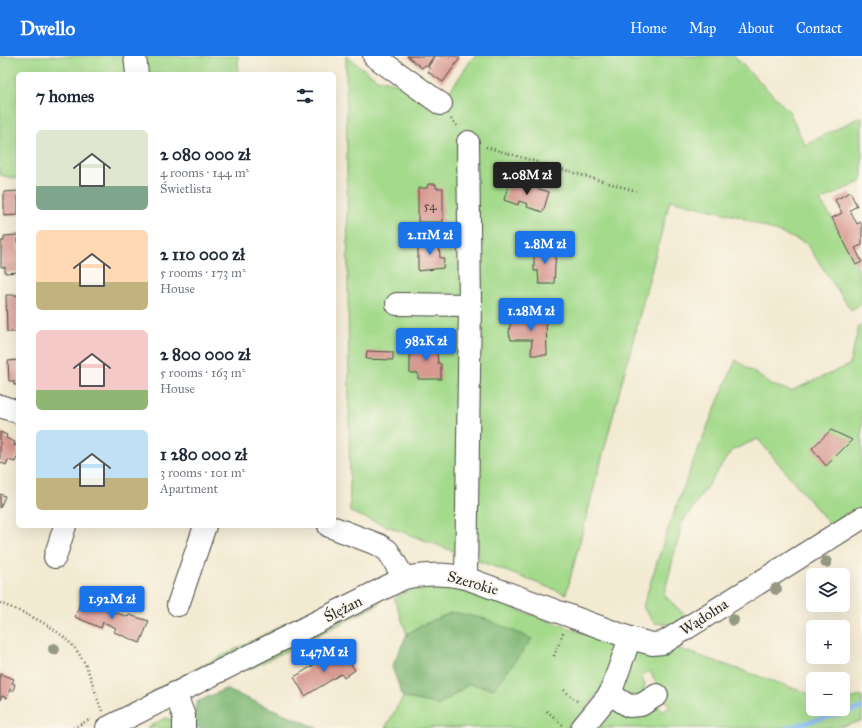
<!DOCTYPE html>
<html lang="en">
<head>
<meta charset="utf-8">
<style>
	:root { --surface:#fff; --page:#f6f6f7; --text:#1f2937; --muted:#747a83; --accent:#1a73e8 }
	body { margin:0; font-family:"IM FELL Great Primer",serif; background:var(--page); color:var(--text); height:100vh; display:flex; flex-direction:column; font-size:15px; white-space:nowrap }
	* { box-sizing:border-box; margin:0 }
	p { font-size:13px; color:var(--muted) }
	.icon { flex:none; width:22px; height:22px; fill:none; stroke:currentColor; stroke-width:2; stroke-linecap:round; stroke-linejoin:round }
	.map { position:relative; flex:1; overflow:hidden }
	.panel { position:absolute; left:16px; top:16px; width:320px; height:456px; display:flex; flex-direction:column; background:var(--surface); border-radius:6px; box-shadow:0 4px 16px #0002 }
	.panel>* { flex:none }
	.controls { position:absolute; left:806px; top:512px; display:grid; gap:8px }
	.controls a { display:grid; place-items:center; width:44px; height:44px; border-radius:6px; background:var(--surface); box-shadow:0 4px 16px #0002; font-size:20px }
	.price { position:absolute; translate:-50% -34px; padding:0 9px; border-radius:4px; background:var(--accent); color:#fff; font-size:13px; line-height:26px; filter:drop-shadow(0 1px 2px #0008) }
	.price::after { content:''; position:absolute; left:50%; top:24px; width:12px; height:9px; margin-left:-6px; background:inherit; clip-path:polygon(0 0,100% 0,50% 100%) }
	.price.selected { background:#222; color:#fff }
	ul { padding:0; list-style:none }
	li { display:flex; align-items:center; gap:12px; height:100px; padding:0 20px }
	li span { display:grid; place-items:center; flex:none; width:112px; height:80px; border-radius:6px; color:#555 }
	li>.icon { margin-inline-start:auto }
	span .icon { width:48px; height:48px; fill:#fffc; stroke-width:1 }
	li b { font-size:17px }
	h2 { display:flex; justify-content:space-between; align-items:center; height:48px; padding:0 20px; font-size:17px }
	header { display:flex; align-items:center; gap:24px; box-sizing:border-box; height:56px; padding:0 20px; background:var(--accent); color:#fff }
	header strong { font-size:19px }
	nav { display:flex; gap:22px; margin-inline-start:auto; font-size:14px }
	.map>svg:first-child { display:block }
	.green { fill:#a4da8c; stroke:#68825c }
	.forest { fill:#83ba78; stroke:#577252 }
	.lines { fill:none; stroke-linecap:round; stroke-linejoin:round }
	.stream { stroke:#84b8f2; stroke-width:4.5 }
	.building { fill:#d89991 }
	.minor-casing { stroke:#494844; stroke-width:24 }
	.path { stroke:#494844; stroke-width:2.5; stroke-dasharray:1 3; stroke-linecap:butt }
	.minor { stroke:#fff; stroke-width:22 }
	.tree { fill:#969983 }
	.labels { text-anchor:middle; stroke-width:4; stroke-linejoin:round; paint-order:stroke }
	.number-label { font-size:13px; fill:#564644 }
	.street-label { font-size:15px; fill:#2b2b2b; stroke:#fbf7ec }
</style>
</head>
<body>
<header>
<strong>Dwello</strong>
<nav><a>Home</a><a>Map</a><a>About</a><a>Contact</a></nav>
</header>
<div class="map">
<svg width="862" height="672" viewBox="0 0 862 672">
	<rect width="100%" height="100%" fill="#fbf7ec"/>
	<filter id="ink" filterUnits="userSpaceOnUse"><feTurbulence type="fractalNoise" baseFrequency=".025" numOctaves="2"/><feDisplacementMap in="SourceGraphic" scale="8" xChannelSelector="R" yChannelSelector="G"/><feConvolveMatrix kernelMatrix="1 2 1 2 8 2 1 2 1" color-interpolation-filters="sRGB"/></filter>
	<filter id="wash" filterUnits="userSpaceOnUse"><feTurbulence type="fractalNoise" baseFrequency=".012" numOctaves="4" result="noise"/><feDisplacementMap in="SourceGraphic" scale="16" xChannelSelector="R" yChannelSelector="G"/><feGaussianBlur stdDeviation="0.9" result="paint"/><feColorMatrix in="noise" values="0 0 0 0 0 0 0 0 0 0 0 0 0 0 0 0 0 1.4 0 .05"/><feComposite in="paint" operator="in"/></filter>
	<g filter="url(#wash)">
		<rect width="100%" height="100%" fill="#f3ead2"/>
		<g class="green">
			<polygon points="0,0 238,0 238,18 18,18 18,123 0,119"/>
			<path d="M346,0L377,23L447,39L474,0H734L789,55L805,89L862,60V125L820,145C835,165 859,204 862,229C862,235 862,241 862,247L851,254L806,187L737,160L670,144L566,538L350,456Z"/>
			<path d="M862,268V452L832,471L758,383L732,394L682,467L664,539L687,561L675,569L654,567L643,551C668,466 700,385 736,304L772,329L791,335L849,309L859,270Z"/>
			<polygon points="368,526 372,527 153,640 152,636 155,634"/>
			<path d="M433,529L448,530L462,534L606,585L613,590V595L617,596L601,635L569,672H385L403,641L439,649L469,628L422,569L407,578L394,542C407,534 418,531 433,529Z"/>
			<polygon points="381,546 380,548 248,614 247,610"/>
			<polygon points="677,592 813,639 813,653 843,653 843,644 862,640 862,665 836,672 589,672 605,651 653,650 659,651 662,656 670,651 650,615 641,620 645,629 642,641 619,637 632,597 639,595 662,595"/>
			<polygon points="165,662 173,664 172,672 147,672"/>
		</g>
		<g class="forest">
			<polygon points="453,556 486,563 532,583 494,633 469,628 439,649 403,641 392,611 407,578 422,569"/>
			<polygon points="225,633 318,672 194,672 194,656 197,646"/>
		</g>
		<g class="lines">
			<polyline class="stream" points="786,672 862,652"/>
		</g>
		<g id="blocks">
			<g class="building">
				<polygon points="407,0 434,0 427,10 425,9 422,12"/>
				<polygon points="435,0 456,0 460,2 443,26 428,16 430,13 428,11"/>
				<polygon points="510,124 549,136 543,156 527,151 528,148 519,145 518,149 504,144"/>
				<polygon points="428,128 436,128 436,132 443,132 443,166 418,166 418,132 427,132"/>
				<polygon points="18,135 18,159 4,160 4,136"/>
				<polygon points="850,136 857,150 850,154 857,168 861,166 862,168 862,189 855,192 862,206 856,209 832,162 842,157 835,144"/>
				<polygon points="18,179 18,216 5,217 5,211 1,211 1,185 4,185 4,180"/>
				<polygon points="421,185 439,185 440,202 444,202 443,212 418,215 418,192 421,192"/>
				<polygon points="534,193 556,193 554,228 539,228 538,215 534,215"/>
				<polygon points="6,239 18,239 18,276 7,276"/>
				<polygon points="525,258 546,259 547,299 531,299 532,284 511,284 509,277 511,262 525,262"/>
				<polygon points="420,287 436,287 438,307 441,308 441,323 418,323 418,317 410,317 410,296 420,296"/>
				<polygon points="367,295 393,296 393,304 366,303"/>
				<polygon points="18,304 18,329 14,329 14,325 9,325 8,305"/>
				<polygon points="831,374 852,384 826,410 812,392"/>
				<polygon points="0,376 7,379 6,382 15,386 14,389 18,390 18,399 15,406 8,404 6,409 0,406"/>
				<polygon points="0,438 5,440 0,452"/>
				<polygon points="83,540 94,545 106,553 128,561 129,559 149,565 140,587 114,576 116,572 103,566 101,572 75,561"/>
				<polygon points="339,594 355,614 344,622 341,618 305,640 294,621"/>
				<polygon points="0,618 14,623 12,627 15,628 13,635 10,633 7,642 2,640 0,644"/>
			</g>
		</g>
	</g>
	<g filter="url(#ink)">
		<use href="#blocks" fill-opacity="0" stroke="#494844" stroke-width="1"/>
		<g class="lines">
			<g class="minor-casing">
				<g id="minor">
					<polyline points="135,0 137,18"/>
					<polyline points="374,0 441,48"/>
					<polyline points="397,248 470,249"/>
					<polyline points="0,350 18,356"/>
					<polyline points="329,470 379,489 388,495 404,522"/>
					<polyline points="55,501 65,470"/>
					<polyline points="466,522 470,249 468,86"/>
					<polyline points="178,549 205,470"/>
					<polyline points="175,637 184,660 184,672"/>
					<polyline points="610,638 629,650 641,649 657,639"/>
					<path d="M107,672L404,522C426,518 444,517 466,522L630,582L652,588L663,587L862,462"/>
					<polyline points="582,672 610,638 630,582"/>
				</g>
			</g>
			<g class="path">
				<polyline points="451,63 458,71"/>
				<polyline points="486,91 636,135"/>
				<polyline points="305,470 312,473"/>
				<path d="M0,547C32,560 69,575 85,608C92,623 96,640 102,655"/>
				<polyline points="554,600 563,577"/>
				<polyline points="564,634 579,647"/>
				<polyline points="547,655 564,670"/>
				<polyline points="73,672 91,663"/>
			</g>
			<use href="#minor" class="minor"/>
		</g>
		<g class="tree">
			<circle cx="826" cy="506" r="6"/>
			<circle cx="776" cy="533" r="6"/>
			<circle cx="733" cy="564" r="6"/>
			<circle cx="54" cy="593" r="6"/>
		</g>
	</g>
	<g class="labels">
		<g class="number-label">
			<text x="430" y="154">54</text>
		</g>
		<g class="street-label">
			<text transform="translate(473 527) rotate(16)" y="5">Szerokie</text>
			<text transform="translate(343 553) rotate(-27)" y="5">Ślężan</text>
			<text transform="translate(704 561) rotate(-33)" y="5">Wądolna</text>
		</g>
	</g>
</svg>
<div class="controls">
<a><svg class="icon" aria-label="layers" viewBox="0 0 24 24"><path d="M12 4l9 5-9 5-9-5zM3 14l9 5 9-5"/></svg></a>
<a>+</a>
<a>−</a>
</div>
<b class="price selected" style="left:527px;top:140px">2.08M zł</b>
<b class="price" style="left:430px;top:200px">2.11M zł</b>
<b class="price" style="left:545px;top:209px">2.8M zł</b>
<b class="price" style="left:531px;top:276px">1.28M zł</b>
<b class="price" style="left:426px;top:306px">982K zł</b>
<b class="price" style="left:112px;top:564px">1.92M zł</b>
<b class="price" style="left:324px;top:617px">1.47M zł</b>
<section class="panel">
<h2>7 homes<svg class="icon" aria-label="filters" viewBox="0 0 24 24"><path d="M4 7h16M4 17h16"/><circle cx="9" cy="7" r="2"/><circle cx="15" cy="17" r="2"/></svg></h2>
<ul>
<li><span style="background:linear-gradient(#dfe7d0 70%,#7fa58c 0)"><svg class="icon" aria-label="home" viewBox="0 0 24 24"><path d="M3 11l9-7 9 7M6 9v11h12V9"/></svg></span><div><b>2 080 000 zł</b><p>4 rooms · 144 m²</p><p>Świetlista</p></div></li>
<li><span style="background:linear-gradient(#ffd9b3 65%,#c2b280 0)"><svg class="icon" aria-label="home" viewBox="0 0 24 24"><path d="M3 11l9-7 9 7M6 9v11h12V9"/></svg></span><div><b>2 110 000 zł</b><p>5 rooms · 173 m²</p><p>House</p></div></li>
<li><span style="background:linear-gradient(#f6c9c9 75%,#8fb573 0)"><svg class="icon" aria-label="home" viewBox="0 0 24 24"><path d="M3 11l9-7 9 7M6 9v11h12V9"/></svg></span><div><b>2 800 000 zł</b><p>5 rooms · 163 m²</p><p>House</p></div></li>
<li><span style="background:linear-gradient(#bfe0f5 60%,#c2b280 0)"><svg class="icon" aria-label="home" viewBox="0 0 24 24"><path d="M3 11l9-7 9 7M6 9v11h12V9"/></svg></span><div><b>1 280 000 zł</b><p>3 rooms · 101 m²</p><p>Apartment</p></div></li>
</ul>
</section>
</div>
</body>
</html>
